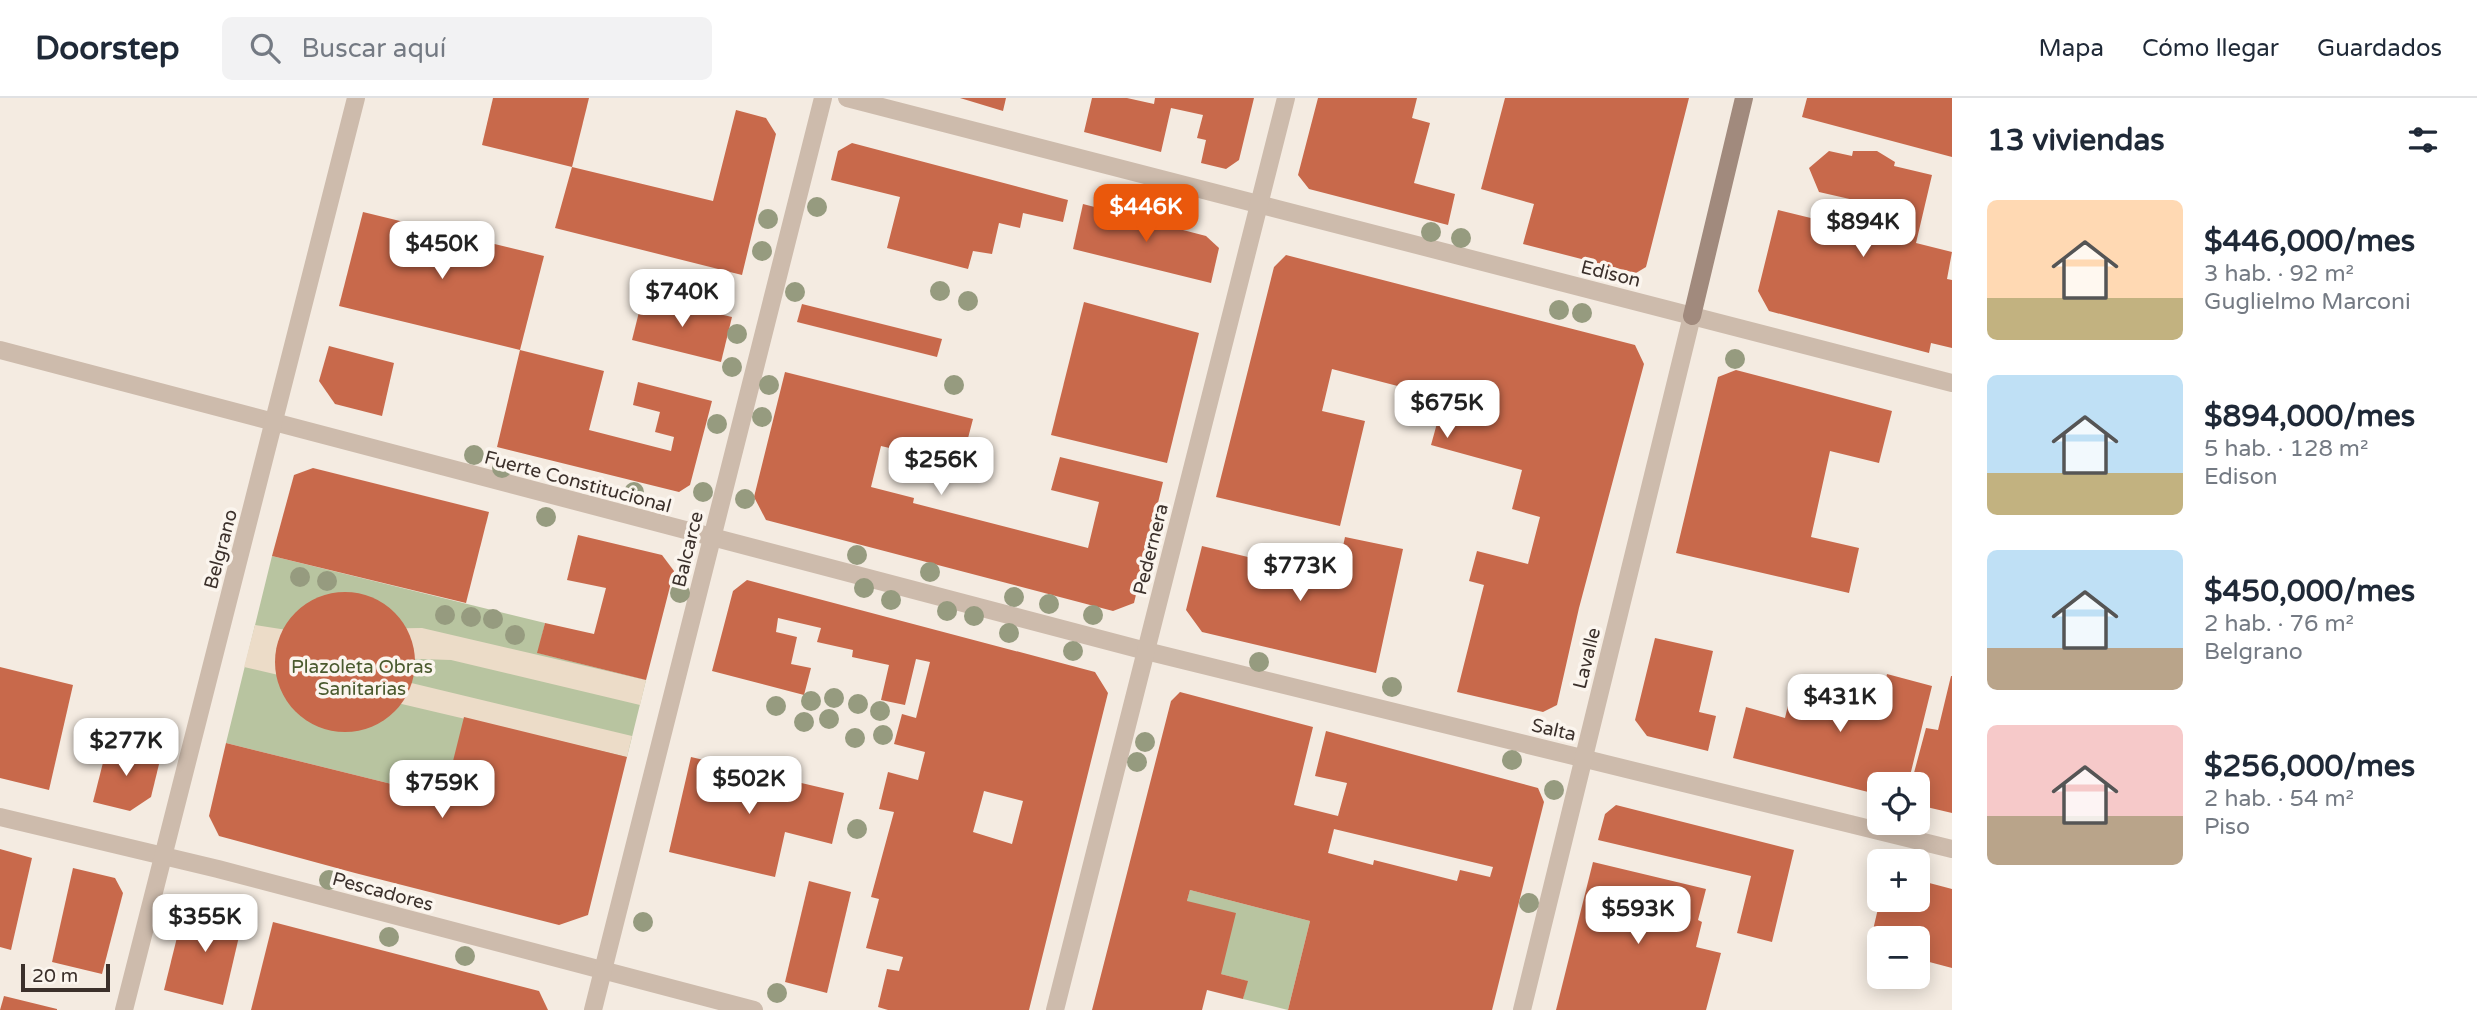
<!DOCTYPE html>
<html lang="es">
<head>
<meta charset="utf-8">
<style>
	:root { --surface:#fff; --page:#f2f2f3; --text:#1f2937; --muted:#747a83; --line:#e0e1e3; --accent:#ea580c }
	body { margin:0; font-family:"Varela Round",sans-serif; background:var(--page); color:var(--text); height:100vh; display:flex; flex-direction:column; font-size:26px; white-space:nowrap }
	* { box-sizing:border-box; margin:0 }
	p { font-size:23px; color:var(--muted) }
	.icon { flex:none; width:38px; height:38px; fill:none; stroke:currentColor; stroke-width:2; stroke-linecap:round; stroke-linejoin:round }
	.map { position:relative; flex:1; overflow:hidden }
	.details { display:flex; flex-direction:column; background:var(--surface); width:525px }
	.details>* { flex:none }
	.fabs { position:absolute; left:1867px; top:674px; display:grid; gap:14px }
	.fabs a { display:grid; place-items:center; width:63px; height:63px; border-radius:10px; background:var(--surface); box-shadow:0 4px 18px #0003; font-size:35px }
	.scale { position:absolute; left:21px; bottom:18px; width:89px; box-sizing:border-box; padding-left:7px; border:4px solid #3b302b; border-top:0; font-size:19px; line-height:24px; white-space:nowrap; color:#3b302b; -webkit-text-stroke:5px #fbf5ee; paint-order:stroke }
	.price { position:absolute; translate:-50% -60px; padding:0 16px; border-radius:14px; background:#fff; color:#222; font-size:23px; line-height:46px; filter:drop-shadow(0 2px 4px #0008) }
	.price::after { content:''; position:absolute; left:50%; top:42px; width:21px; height:16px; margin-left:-10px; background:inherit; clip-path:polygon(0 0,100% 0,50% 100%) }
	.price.on { background:var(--accent); color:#fff }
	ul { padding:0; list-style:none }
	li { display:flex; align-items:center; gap:21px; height:175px; padding:0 35px }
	li span { display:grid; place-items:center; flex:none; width:196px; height:140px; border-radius:10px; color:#555 }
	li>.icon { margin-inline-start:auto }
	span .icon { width:84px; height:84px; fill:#fffc; stroke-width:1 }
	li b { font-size:30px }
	h2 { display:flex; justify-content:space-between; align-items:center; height:84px; padding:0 35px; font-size:30px }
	header { display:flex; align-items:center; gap:42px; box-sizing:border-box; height:98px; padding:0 35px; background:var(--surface); border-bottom:2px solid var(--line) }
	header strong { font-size:33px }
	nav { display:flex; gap:38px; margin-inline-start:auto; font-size:24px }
	.search { width:490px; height:63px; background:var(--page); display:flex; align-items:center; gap:18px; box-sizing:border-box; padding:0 24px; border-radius:10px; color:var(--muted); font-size:26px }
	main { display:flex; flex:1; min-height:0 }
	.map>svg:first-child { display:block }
	.green { fill:#b8c4a0 }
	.plaza { fill:#ecdcc8 }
	.building { fill:#c8694b; fill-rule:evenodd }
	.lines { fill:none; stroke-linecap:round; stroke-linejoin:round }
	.minor { stroke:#cdbbac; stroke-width:18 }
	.secondary { stroke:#a18a7d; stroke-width:18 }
	.tree { fill:#969b7f }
	.labels { text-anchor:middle; stroke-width:7; stroke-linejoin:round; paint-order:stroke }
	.street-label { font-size:19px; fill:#3b302b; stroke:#fbf5ee }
	.park-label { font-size:19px; fill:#4a5a2e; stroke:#fbf5ee }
</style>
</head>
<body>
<header>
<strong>Doorstep</strong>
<div class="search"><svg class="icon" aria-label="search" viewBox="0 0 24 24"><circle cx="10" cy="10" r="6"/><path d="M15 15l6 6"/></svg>Buscar aquí</div>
<nav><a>Mapa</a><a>Cómo llegar</a><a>Guardados</a></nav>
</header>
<main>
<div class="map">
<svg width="1952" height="912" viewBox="0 0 1952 912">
	<rect width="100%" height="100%" fill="#f4ebe1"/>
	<g class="green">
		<polygon points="272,458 545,525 538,555 646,582 627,659 444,699 226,645"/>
		<polygon points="1190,792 1310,823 1288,912 1243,901 1247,883 1221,876 1187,803"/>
	</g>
	<polygon class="plaza" points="255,527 287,532 422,530 646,582 640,607 451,562 295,557 632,638 627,659 244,569"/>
	<g class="building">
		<polygon points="493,0 589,0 572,69 482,47"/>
		<polygon points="960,0 1006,0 1003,13"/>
		<polygon points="1092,0 1127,0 1154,6 1155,0 1254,0 1239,62 1226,71 1201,65 1206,42 1197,40 1203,17 1171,10 1161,54 1084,34"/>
		<polygon points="1318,0 1417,0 1412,20 1430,25 1414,85 1455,96 1448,127 1309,91 1298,77"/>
		<polygon points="1505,0 1689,0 1646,169 1636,175 1523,146 1534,106 1481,91"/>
		<polygon points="1807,0 1952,0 1952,59 1802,19"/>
		<polygon points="736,12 766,20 776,36 742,177 555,130 572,69 713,103"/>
		<polygon points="852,45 1068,102 1063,124 1023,115 1020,130 999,125 992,156 973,153 968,171 887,150 900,99 831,82 838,53"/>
		<polygon points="1829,53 1852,58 1853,53 1877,53 1895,64 1894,68 1932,77 1916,145 1952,154 1947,181 1952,182 1952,250 1931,245 1929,255 1769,213 1758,193 1778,112 1860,132 1867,105 1819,94 1809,70"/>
		<polygon points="1083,106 1206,138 1219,150 1211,185 1073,151"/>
		<polygon points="363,114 544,158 520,252 339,208"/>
		<polygon points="1286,157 1635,247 1644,266 1579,510 1557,607 1543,614 1457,594 1484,487 1469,483 1477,453 1528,466 1540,419 1512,411 1522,372 1431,347 1444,300 1332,271 1322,313 1365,323 1340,428 1216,399 1274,169"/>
		<polygon points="643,198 732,219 721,264 632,242"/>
		<polygon points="1084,204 1199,235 1167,365 1051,337"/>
		<polygon points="802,206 942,241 937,259 797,224"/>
		<polygon points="329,248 394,265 382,318 335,306 319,283"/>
		<polygon points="520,252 604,273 589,332 671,353 674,339 655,334 660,314 633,307 638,284 712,303 690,387 679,394 497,349"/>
		<polygon points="1736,272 1892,313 1879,365 1830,353 1811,439 1859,450 1849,495 1676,455 1718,279"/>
		<polygon points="785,274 973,321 961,367 881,348 871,389 914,400 913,405 1088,450 1099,404 1051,392 1060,359 1163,384 1134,505 1113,513 766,422 754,399"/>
		<polygon points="313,370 489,414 466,505 272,458 294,377"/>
		<polygon points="578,437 662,457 674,473 646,582 537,555 545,525 594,536 606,490 567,482"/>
		<polygon points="1345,439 1403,451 1376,575 1202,534 1186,512 1202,448 1336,480"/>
		<path d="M747,482L1095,574L1108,595L1029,912H888L878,909L887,871L899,873L903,859L866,850L879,801L871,799L894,714L879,711L888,674L918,682L925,654L894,646L902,616L916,620L930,564L916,561L905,607L881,602L889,567L852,559L853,552L817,544L821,530L778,520L776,534L797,539L791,566L811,570L804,597L712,573L733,493ZM984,693L1023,703L1012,746L973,734Z"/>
		<circle cx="345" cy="564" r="70"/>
		<polygon points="1655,540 1713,553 1699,614 1716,618 1708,653 1647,638 1635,622"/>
		<polygon points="0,569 73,587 49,692 0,680"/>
		<polygon points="1887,576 1932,588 1908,686 1880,686 1880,697 1733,660 1746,609 1785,620 1795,578 1882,598"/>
		<polygon points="1951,578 1952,578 1952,715 1918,707 1918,686 1911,686 1926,630 1938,632"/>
		<path d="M1180,594L1313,629L1294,707L1338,718L1347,685L1315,678L1326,633L1538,690L1544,704L1492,912H1288L1310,823L1190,792L1187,803L1236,815L1221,876L1248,883L1243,901L1207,892L1202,912H1092L1171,603ZM1334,731L1493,769L1490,779L1460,772L1457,783L1374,762L1373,767L1328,755Z"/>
		<polygon points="464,619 627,659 588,817 559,827 355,775 219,738 209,718 226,645 444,699"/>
		<polygon points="108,645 161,658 151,699 130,713 93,704"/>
		<polygon points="691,659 844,695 832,746 785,734 775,779 669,754"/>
		<polygon points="1616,707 1794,752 1772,844 1737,835 1751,778 1598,742 1605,716"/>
		<polygon points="0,751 32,760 11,852 0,849"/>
		<polygon points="1593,764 1706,791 1698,822 1702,824 1696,849 1721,855 1706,912 1556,912"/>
		<polygon points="73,770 115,780 123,795 102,876 52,864"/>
		<polygon points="1918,782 1952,791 1952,870 1918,861 1918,840 1880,840 1880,851 1869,849 1880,802 1918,802"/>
		<polygon points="809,783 851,794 827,895 785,884"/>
		<polygon points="204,807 244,817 223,907 164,892 183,815"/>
		<polygon points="273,824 539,893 548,912 251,912"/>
		<polygon points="4,898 57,911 57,912 0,912"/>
	</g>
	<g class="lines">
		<g class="minor">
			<polyline points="847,0 1952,285"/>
			<polyline points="0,252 1146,553 1952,751"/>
			<polyline points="0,719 218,771 754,912"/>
			<polyline points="124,912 356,0"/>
			<polyline points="593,912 823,0"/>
			<polyline points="1055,912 1286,0"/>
			<polyline points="1522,912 1692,218"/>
		</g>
		<polyline class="secondary" points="1692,218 1744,0"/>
	</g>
	<g class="tree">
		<circle cx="817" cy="109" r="10"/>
		<circle cx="768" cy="121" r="10"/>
		<circle cx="1431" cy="134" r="10"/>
		<circle cx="1461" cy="140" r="10"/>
		<circle cx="762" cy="153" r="10"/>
		<circle cx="940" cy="193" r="10"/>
		<circle cx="795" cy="194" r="10"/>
		<circle cx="968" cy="203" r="10"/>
		<circle cx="1559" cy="212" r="10"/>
		<circle cx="1582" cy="215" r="10"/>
		<circle cx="737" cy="236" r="10"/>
		<circle cx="1735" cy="261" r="10"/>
		<circle cx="732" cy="269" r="10"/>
		<circle cx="769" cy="287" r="10"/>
		<circle cx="954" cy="287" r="10"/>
		<circle cx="762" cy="319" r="10"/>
		<circle cx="717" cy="326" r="10"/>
		<circle cx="474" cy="357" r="10"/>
		<circle cx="502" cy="370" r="10"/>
		<circle cx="634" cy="394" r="10"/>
		<circle cx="703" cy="394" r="10"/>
		<circle cx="745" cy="401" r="10"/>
		<circle cx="546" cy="419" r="10"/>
		<circle cx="857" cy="457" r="10"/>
		<circle cx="930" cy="474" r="10"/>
		<circle cx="300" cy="479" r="10"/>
		<circle cx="327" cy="483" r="10"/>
		<circle cx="864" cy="490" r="10"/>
		<circle cx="680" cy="495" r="10"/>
		<circle cx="1014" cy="499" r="10"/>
		<circle cx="891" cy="502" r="10"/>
		<circle cx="1049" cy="506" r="10"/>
		<circle cx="947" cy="513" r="10"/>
		<circle cx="445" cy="517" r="10"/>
		<circle cx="1093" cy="517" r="10"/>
		<circle cx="974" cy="518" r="10"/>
		<circle cx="471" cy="519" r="10"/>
		<circle cx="493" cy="521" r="10"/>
		<circle cx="1009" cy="535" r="10"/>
		<circle cx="515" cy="537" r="10"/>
		<circle cx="1073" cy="553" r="10"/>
		<circle cx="1259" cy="564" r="10"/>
		<circle cx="1392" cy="589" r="10"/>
		<circle cx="834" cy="600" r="10"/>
		<circle cx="811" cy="603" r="10"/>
		<circle cx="858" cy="606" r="10"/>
		<circle cx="776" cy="608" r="10"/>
		<circle cx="880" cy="613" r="10"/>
		<circle cx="829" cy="621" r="10"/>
		<circle cx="804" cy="624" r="10"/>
		<circle cx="883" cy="637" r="10"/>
		<circle cx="855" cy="640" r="10"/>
		<circle cx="1145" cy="644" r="10"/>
		<circle cx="1512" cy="662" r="10"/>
		<circle cx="1137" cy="664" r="10"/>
		<circle cx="1554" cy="692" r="10"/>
		<circle cx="857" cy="731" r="10"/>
		<circle cx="329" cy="782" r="10"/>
		<circle cx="1529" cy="805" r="10"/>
		<circle cx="643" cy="824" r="10"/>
		<circle cx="389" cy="839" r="10"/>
		<circle cx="465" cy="858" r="10"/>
		<circle cx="777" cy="895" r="10"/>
	</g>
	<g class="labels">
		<g class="street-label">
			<text transform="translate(1611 175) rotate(14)" y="7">Edison</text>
			<text transform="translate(578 383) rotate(15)" y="7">Fuerte Constitucional</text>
			<text transform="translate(220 451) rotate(-75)" y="7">Belgrano</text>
			<text transform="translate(687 451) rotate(-76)" y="7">Balcarce</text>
			<text transform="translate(1150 451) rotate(-76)" y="7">Pedernera</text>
			<text transform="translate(1586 560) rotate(-76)" y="7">Lavalle</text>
			<text transform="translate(1554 631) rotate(13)" y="7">Salta</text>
			<text transform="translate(383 793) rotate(15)" y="7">Pescadores</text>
		</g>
		<g class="park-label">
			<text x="362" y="575">Plazoleta Obras<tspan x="362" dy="22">Sanitarias</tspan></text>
		</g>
	</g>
</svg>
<div class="fabs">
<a><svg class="icon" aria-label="locate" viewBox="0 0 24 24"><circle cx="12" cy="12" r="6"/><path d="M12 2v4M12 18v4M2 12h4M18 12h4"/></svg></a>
<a>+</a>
<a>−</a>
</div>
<div class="scale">20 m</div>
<b class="price on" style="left:1146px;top:146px">$446K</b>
<b class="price" style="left:1863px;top:161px">$894K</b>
<b class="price" style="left:442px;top:183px">$450K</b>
<b class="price" style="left:682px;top:231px">$740K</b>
<b class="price" style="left:1447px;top:342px">$675K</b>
<b class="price" style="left:941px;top:399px">$256K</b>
<b class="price" style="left:1300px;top:505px">$773K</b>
<b class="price" style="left:1840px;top:636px">$431K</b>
<b class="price" style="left:126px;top:680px">$277K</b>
<b class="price" style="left:749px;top:718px">$502K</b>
<b class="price" style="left:442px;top:722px">$759K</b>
<b class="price" style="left:1638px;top:848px">$593K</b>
<b class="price" style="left:205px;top:856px">$355K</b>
</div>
<section class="details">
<h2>13 viviendas<svg class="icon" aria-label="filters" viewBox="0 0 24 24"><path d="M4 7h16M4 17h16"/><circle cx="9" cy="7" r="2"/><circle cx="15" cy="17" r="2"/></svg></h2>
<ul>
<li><span style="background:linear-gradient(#ffd9b3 70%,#c2b280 0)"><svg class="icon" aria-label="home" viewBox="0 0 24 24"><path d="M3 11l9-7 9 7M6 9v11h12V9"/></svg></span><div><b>$446,000/mes</b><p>3 hab. · 92 m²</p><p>Guglielmo Marconi</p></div></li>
<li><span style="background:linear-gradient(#bfe0f5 70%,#c2b280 0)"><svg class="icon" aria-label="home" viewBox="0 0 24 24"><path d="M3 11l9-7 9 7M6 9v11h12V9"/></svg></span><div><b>$894,000/mes</b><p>5 hab. · 128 m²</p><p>Edison</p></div></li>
<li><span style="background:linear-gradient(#bfe0f5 70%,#b9a48a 0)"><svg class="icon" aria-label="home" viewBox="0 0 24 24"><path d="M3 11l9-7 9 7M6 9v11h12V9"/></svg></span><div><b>$450,000/mes</b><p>2 hab. · 76 m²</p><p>Belgrano</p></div></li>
<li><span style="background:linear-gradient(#f6c9c9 65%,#b9a48a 0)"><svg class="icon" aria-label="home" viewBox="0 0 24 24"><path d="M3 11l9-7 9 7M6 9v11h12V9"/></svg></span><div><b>$256,000/mes</b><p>2 hab. · 54 m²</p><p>Piso</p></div></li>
</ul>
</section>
</main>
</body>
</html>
